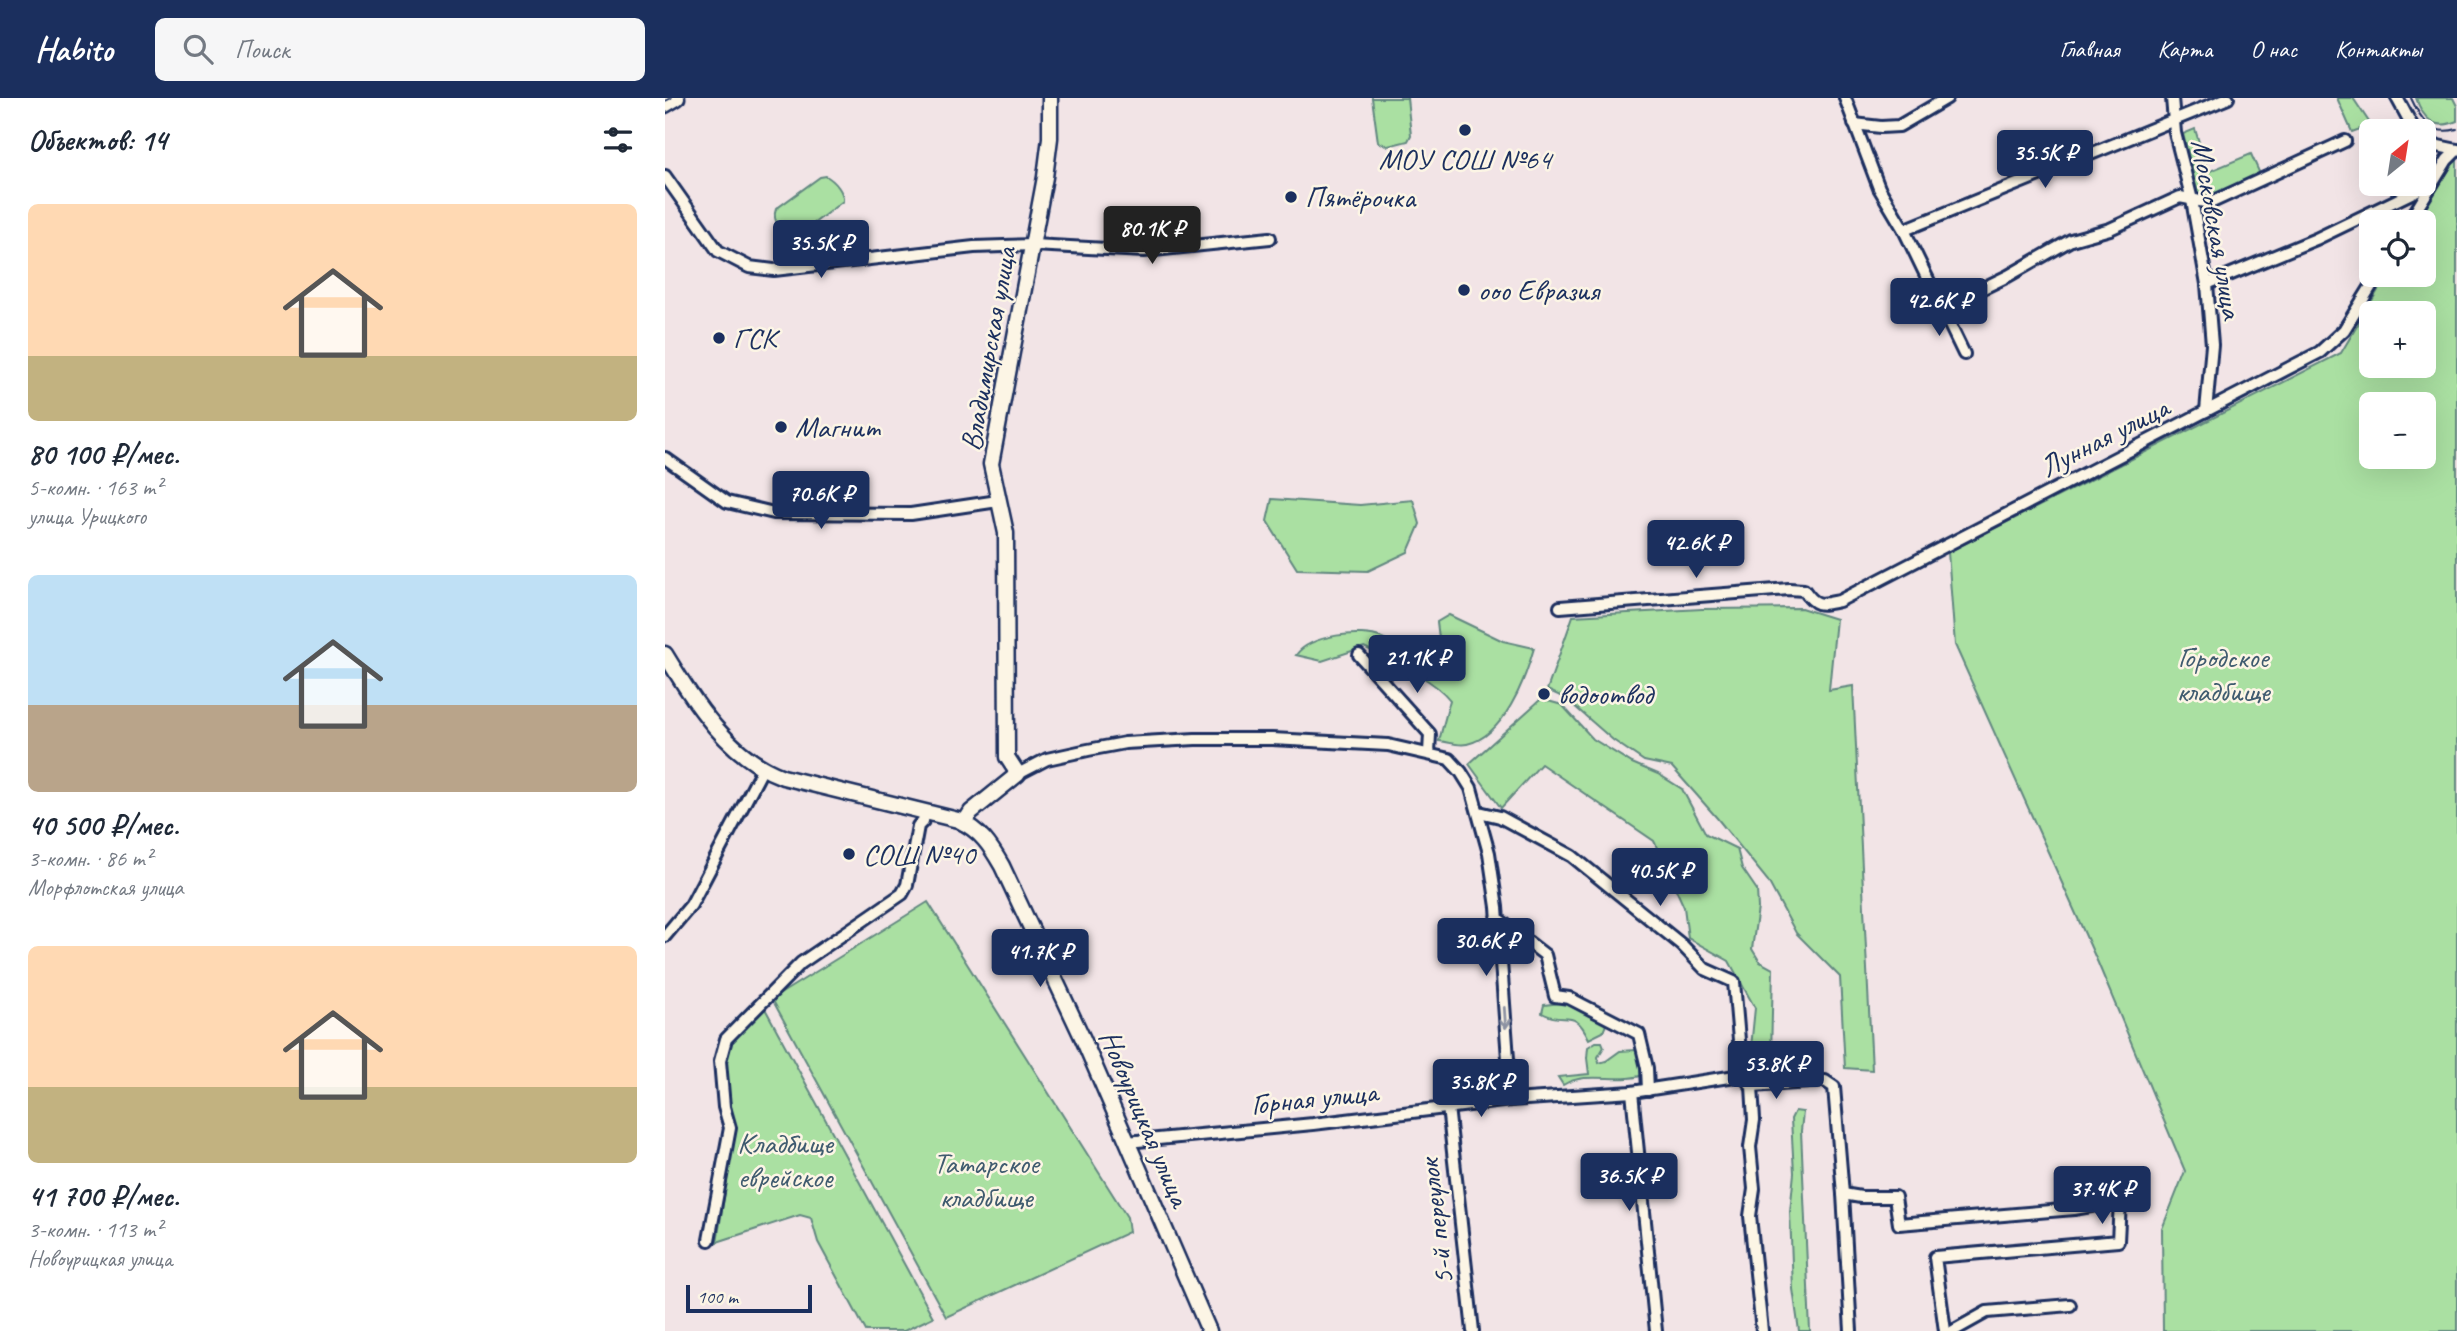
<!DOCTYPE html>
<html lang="ru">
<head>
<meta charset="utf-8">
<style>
	:root { --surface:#fff; --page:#f6f6f7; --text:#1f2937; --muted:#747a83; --accent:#1b2f5e }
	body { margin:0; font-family:Caveat,sans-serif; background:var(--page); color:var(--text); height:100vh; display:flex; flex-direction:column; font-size:26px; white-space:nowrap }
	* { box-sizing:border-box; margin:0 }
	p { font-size:23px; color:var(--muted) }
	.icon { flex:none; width:38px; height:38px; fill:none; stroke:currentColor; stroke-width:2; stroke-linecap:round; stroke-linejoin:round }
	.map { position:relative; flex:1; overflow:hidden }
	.side { display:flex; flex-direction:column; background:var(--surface); width:665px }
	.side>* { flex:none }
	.needle { width:46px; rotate:30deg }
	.tools { position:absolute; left:1694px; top:21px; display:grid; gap:14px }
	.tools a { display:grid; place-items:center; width:77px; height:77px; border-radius:10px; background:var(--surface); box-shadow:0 7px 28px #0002; font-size:35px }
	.scale { position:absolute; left:21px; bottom:18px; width:126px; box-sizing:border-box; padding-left:7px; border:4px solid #1b2f5e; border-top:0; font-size:19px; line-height:24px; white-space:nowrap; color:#1b2f5e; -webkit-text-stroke:5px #fcf5e5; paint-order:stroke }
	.price { position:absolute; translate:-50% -60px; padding:0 16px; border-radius:7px; background:var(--accent); color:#fff; font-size:23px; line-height:46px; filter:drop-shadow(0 2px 4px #0008) }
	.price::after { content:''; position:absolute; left:50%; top:42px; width:21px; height:16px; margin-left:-10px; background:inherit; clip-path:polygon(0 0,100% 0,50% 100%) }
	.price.active { background:#222; color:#fff }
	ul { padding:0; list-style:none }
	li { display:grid; align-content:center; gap:14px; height:371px; padding:0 28px }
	li span { display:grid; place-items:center; height:217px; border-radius:10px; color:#555 }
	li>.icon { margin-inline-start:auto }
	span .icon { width:126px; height:126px; fill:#fffc; stroke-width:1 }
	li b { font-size:30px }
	h2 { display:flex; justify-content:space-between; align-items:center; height:84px; padding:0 28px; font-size:30px }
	header { display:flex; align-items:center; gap:42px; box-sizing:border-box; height:98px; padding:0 35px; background:var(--accent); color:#fff }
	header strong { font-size:33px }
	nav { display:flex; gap:38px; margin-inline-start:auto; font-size:24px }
	.search { width:490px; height:63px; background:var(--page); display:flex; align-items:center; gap:18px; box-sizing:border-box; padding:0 24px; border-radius:10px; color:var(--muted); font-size:26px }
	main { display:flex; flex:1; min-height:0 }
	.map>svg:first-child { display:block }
	.green { fill:#aae0a2; stroke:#628880; stroke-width:2; fill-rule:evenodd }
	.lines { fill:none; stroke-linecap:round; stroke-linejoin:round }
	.minor-casing { stroke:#1b2f5e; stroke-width:16 }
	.major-casing { stroke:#1b2f5e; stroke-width:19 }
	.minor { stroke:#fcf5e5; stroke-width:10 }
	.major { stroke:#fcf5e5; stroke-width:14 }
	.tram { stroke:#1b2f5e; stroke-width:2 }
	.oneway { stroke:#8c92a2 }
	.poi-dot { fill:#1b2f5e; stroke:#fcf5e5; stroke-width:2.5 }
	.labels { text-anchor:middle; stroke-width:5; stroke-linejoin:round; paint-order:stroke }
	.poi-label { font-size:30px; fill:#1b2f5e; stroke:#fcf5e5; text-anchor:start }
	.street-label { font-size:30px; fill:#1b2f5e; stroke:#fcf5e5 }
	.park-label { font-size:30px; fill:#3f5b6f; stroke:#fcf5e5 }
</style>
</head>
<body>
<header>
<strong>Habito</strong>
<div class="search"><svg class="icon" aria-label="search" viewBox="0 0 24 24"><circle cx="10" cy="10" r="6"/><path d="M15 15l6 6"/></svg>Поиск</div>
<nav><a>Главная</a><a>Карта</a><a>О нас</a><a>Контакты</a></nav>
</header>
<main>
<section class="side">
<h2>Объектов: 14<svg class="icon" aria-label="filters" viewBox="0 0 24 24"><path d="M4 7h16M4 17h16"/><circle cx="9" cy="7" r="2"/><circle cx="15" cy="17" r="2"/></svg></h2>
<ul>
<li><span style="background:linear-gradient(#ffd9b3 70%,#c2b280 0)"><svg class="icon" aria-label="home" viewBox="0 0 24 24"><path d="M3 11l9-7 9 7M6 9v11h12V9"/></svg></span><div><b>80 100 ₽/мес.</b><p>5-комн. · 163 m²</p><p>улица Урицкого</p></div></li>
<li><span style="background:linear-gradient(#bfe0f5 60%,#b9a48a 0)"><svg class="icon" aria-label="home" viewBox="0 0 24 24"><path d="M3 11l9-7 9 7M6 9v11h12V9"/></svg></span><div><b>40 500 ₽/мес.</b><p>3-комн. · 86 m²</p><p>Морфлотская улица</p></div></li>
<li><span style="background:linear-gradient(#ffd9b3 65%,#c2b280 0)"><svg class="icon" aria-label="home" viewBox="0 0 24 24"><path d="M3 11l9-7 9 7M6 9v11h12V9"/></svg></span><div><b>41 700 ₽/мес.</b><p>3-комн. · 113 m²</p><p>Новоурицкая улица</p></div></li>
</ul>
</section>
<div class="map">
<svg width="1792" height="1233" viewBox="0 0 1792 1233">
	<rect width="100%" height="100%" fill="#f2e4e6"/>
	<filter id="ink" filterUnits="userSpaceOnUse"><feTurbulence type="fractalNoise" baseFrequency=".0143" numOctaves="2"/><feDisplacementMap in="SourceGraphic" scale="14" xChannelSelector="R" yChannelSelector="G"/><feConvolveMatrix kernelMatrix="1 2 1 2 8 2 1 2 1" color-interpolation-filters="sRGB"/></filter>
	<g filter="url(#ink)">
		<g class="green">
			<polygon points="707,0 742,0 746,37 743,43 723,48 713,44"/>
			<polygon points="1672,0 1688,0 1706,27 1687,34"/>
			<path d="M1751,0H1788L1792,8V23C1770,33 1758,21 1751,0Z"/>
			<polygon points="1530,31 1543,74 1586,56 1595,76 1545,98 1533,96 1518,36"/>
			<path d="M1792,61V1233H1498L1497,1131L1520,1073L1433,865L1290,547L1283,454L1676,255L1722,177H1759V124H1752L1784,67ZM1706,215H1759V268H1706ZM1706,306H1759V359H1706Z"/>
			<path d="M161,78C170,83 179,94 178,103L131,139C119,140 106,123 111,111L155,79Z"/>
			<polygon points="607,401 695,407 748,402 755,426 743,454 703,473 632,471 602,423"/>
			<polygon points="1136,510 1171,521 1164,592 1188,588 1207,972 1180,970 1175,879 1131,835 1103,783 1052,720 1007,669 979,663 948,642 900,600 882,592 908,518 1037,511"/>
			<path d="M784,517L838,543L869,550C860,582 839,638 802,646C793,648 783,644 774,643L785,602C768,580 725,562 699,549L657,563L631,557C645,537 696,531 717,540C741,550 761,567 783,579L794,575L793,556L774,540L772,524Z"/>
			<polygon points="876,601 897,607 928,641 967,665 993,676 1017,691 1041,736 1072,751 1077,770 1092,792 1093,810 1087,851 1095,864 1108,871 1106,959 1084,969 1090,910 1064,863 1023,840 1019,809 989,743 876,666 836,710 804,666"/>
			<polygon points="263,804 462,1119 464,1134 281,1219 107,901"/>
			<path d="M904,904L942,924L938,934L924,941C909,908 900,928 877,915L879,907Z"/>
			<polygon points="97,905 268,1219 239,1233 201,1233 153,1144 146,1120 135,1117 52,1144 70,1029 60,977 61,951"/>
			<path d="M931,944H937L939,949L933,959L934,965L941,963L955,953L971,952L983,975C956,988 924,971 898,987L893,979L924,976L922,960L923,949Z"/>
			<polygon points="1130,1013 1138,1014 1136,1033 1145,1233 1134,1233 1128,1191 1125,1114 1129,1075 1126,1021"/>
		</g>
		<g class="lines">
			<g class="minor-casing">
				<g id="minor">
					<polyline points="1180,0 1214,90 1239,132 1299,256"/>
					<polyline points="1507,0 1510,35 1527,102 1542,186 1547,247 1541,313"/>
					<polyline points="1732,0 1750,33"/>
					<polyline points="1189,26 1216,29 1234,28 1282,0"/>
					<polyline points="1759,41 1773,48 1792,52"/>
					<polyline points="0,78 53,153 84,169 109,172 309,149 368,147 479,153 605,140"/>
					<polyline points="1744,124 1782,62 1792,52"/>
					<polyline points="1239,132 1563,0"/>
					<polyline points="1542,186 1651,141 1767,85"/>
					<polyline points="1277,210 1343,178 1406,142 1445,131 1515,99 1545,105 1680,43"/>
					<polyline points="0,360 62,404 109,415 246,416 333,403"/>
					<path d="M895,509L1124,491L1139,492C1151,509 1155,507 1174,503L1655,254L1679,232L1713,177"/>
					<polyline points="694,557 765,636 764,655"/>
					<polyline points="353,676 382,661 423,652 460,645 530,641 607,641 723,647 784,661 796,674 806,690 824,755 832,809 846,1002"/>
					<polyline points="814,714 835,719 907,758 1017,847 1040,871 1069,884 1077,977"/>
					<polyline points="832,820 880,857 890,898 904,900 974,936 982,970 983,992"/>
					<polyline points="0,838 26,807 97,672"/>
					<polyline points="1077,977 1087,988 1160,983 1169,989 1178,1096 1186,1233"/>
					<polyline points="1087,988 1089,1022 1085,1049 1089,1091 1085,1118 1097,1233"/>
					<polyline points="967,994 991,1233"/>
					<polyline points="783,1009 808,1233"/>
					<polyline points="462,1044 648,1026 846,1002 967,994 1077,977"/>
					<polyline points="1178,1096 1196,1099 1230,1099 1234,1126 1409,1111 1455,1103 1453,1143 1270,1159 1280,1233"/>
					<polyline points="44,1142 65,1030 59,1009 55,963 61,941 136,865 237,796 242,787 253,728 258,723 260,713"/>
					<polyline points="1288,1233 1322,1214 1405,1207"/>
				</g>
			</g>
			<g class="major-casing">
				<g id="major">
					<polyline points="0,7 12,0"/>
					<path d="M0,556C30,605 63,659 118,679L293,722C316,733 325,747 337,768L418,941L544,1233"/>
					<polyline points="299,725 306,714 353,676 342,659 341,435 326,366 380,79 385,40 385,0"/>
				</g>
			</g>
			<use href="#minor" class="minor"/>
			<use href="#major" class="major"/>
			<g class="tram">
				<path d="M1746,0C1755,20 1766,39 1792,31"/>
				<polyline points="0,3 6,0"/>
			</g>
		</g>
		<defs><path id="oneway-shaft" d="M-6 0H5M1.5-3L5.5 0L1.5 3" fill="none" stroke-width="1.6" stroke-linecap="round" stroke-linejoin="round" transform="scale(1.75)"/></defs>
		<use class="oneway" href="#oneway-shaft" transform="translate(840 920) rotate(86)"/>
	</g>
	<g class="poi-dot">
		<circle cx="800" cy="32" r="7"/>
		<circle cx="626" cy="99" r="7"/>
		<circle cx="799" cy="192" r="7"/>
		<circle cx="54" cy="240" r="7"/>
		<circle cx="116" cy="329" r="7"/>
		<circle cx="879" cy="596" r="7"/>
		<circle cx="184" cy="756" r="7"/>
	</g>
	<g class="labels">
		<g class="poi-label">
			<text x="800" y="71" text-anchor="middle">МОУ СОШ №64</text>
			<text x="640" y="109">Пятёрочка</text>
			<text x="813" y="202">ооо Евразия</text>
			<text x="68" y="250">ГСК</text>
			<text x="130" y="339">Магнит</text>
			<text x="893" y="606">водоотвод</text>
			<text x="198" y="766">СОШ №40</text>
		</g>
		<g class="street-label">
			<text transform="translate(1552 131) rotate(80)" y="10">Московская улица</text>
			<text transform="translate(323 251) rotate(-80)" y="10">Владимирская улица</text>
			<text transform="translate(1439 339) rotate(-27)" y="10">Лунная улица</text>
			<text transform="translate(649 1000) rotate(-6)" y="10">Горная улица</text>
			<text transform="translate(480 1020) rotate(67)" y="10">Новоурицкая улица</text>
			<text transform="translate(771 1124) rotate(-97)" y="10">5-й переулок</text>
		</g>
		<g class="park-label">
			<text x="1558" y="569">Городское<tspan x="1558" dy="34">кладбище</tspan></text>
			<text x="120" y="1055">Кладбище<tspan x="120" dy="34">еврейское</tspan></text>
			<text x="321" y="1075">Татарское<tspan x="321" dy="34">кладбище</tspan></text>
		</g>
	</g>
</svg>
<div class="tools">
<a><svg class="needle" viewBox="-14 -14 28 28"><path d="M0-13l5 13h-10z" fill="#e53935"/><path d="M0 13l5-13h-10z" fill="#747a83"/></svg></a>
<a><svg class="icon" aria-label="locate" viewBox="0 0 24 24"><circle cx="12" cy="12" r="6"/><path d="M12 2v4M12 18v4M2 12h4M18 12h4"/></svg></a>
<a>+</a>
<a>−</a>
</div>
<div class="scale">100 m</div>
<b class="price" style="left:1380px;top:92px">35.5K ₽</b>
<b class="price active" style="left:487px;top:168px">80.1K ₽</b>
<b class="price" style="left:156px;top:182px">35.5K ₽</b>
<b class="price" style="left:1274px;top:240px">42.6K ₽</b>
<b class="price" style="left:156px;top:433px">70.6K ₽</b>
<b class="price" style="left:1031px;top:482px">42.6K ₽</b>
<b class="price" style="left:752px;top:597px">21.1K ₽</b>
<b class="price" style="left:995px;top:810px">40.5K ₽</b>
<b class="price" style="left:821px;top:880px">30.6K ₽</b>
<b class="price" style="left:375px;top:891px">41.7K ₽</b>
<b class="price" style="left:1111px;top:1003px">53.8K ₽</b>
<b class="price" style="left:816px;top:1021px">35.8K ₽</b>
<b class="price" style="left:964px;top:1115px">36.5K ₽</b>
<b class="price" style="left:1437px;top:1128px">37.4K ₽</b>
</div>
</main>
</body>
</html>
